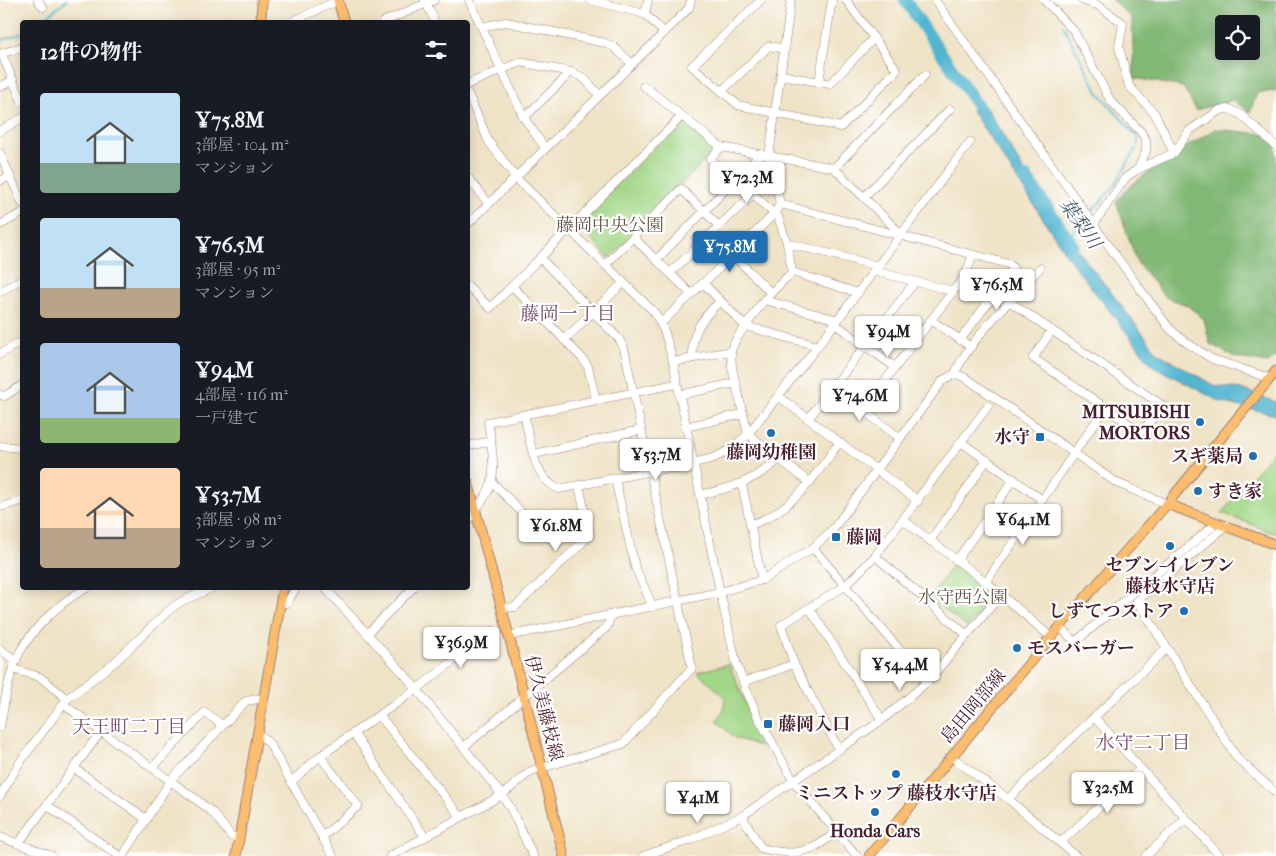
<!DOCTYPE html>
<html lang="ja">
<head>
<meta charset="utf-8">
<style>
	:root { --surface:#171b24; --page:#242831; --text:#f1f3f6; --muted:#9ea1a6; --accent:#1f6fb2 }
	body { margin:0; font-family:"IM FELL French Canon","Noto Serif JP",serif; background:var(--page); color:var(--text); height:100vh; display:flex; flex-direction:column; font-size:19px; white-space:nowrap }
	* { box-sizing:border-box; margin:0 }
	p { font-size:16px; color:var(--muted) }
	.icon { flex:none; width:28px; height:28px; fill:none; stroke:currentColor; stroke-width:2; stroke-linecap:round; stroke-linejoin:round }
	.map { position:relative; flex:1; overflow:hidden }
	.drawer { position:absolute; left:20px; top:20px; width:450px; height:570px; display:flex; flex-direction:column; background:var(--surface); border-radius:5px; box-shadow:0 2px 12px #0003 }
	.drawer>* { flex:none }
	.tools { position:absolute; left:1215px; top:15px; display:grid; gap:10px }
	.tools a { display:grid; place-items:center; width:45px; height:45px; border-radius:5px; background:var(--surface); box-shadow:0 2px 12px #0003; font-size:25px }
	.price { position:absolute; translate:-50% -42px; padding:0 11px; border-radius:5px; background:#fff; color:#222; font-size:16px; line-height:32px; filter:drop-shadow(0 1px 2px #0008) }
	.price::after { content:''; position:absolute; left:50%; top:30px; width:15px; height:11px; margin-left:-8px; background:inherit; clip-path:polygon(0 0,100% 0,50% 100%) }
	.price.on { background:var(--accent); color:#fff }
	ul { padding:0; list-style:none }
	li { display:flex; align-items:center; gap:15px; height:125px; padding:0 20px }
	li span { display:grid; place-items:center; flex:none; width:140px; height:100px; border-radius:5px; color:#555 }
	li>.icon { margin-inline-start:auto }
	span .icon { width:60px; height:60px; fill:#fffc; stroke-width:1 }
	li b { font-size:21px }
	h2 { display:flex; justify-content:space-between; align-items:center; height:60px; padding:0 20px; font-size:21px }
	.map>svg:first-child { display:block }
	.green { fill:#a2d787; stroke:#767b59 }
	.forest { fill:#81b874; stroke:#666c50; fill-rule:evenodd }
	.water { fill:#52b6d1; stroke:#4e6a7e }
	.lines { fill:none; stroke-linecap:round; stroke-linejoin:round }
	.stream { stroke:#52b6d1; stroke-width:2 }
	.river { stroke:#52b6d1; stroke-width:12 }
	.minor-casing { stroke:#9c8178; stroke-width:9 }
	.major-casing { stroke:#9c8178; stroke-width:11 }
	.minor { stroke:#fff; stroke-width:8 }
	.major { stroke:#fcbd6e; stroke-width:9 }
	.poi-dot { fill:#1f6fb2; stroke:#fff; stroke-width:2 }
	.labels { text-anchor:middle; stroke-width:4.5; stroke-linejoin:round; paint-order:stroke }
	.park-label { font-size:18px; fill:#645647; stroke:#fff }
	.poi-label { font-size:18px; font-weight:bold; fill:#4a1f2b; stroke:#fff; text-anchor:end }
	.street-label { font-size:18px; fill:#4a1f2b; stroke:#fff }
	.water-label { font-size:19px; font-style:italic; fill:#4d5b6d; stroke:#fff }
	.neighbourhood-label { font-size:19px; fill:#794a65; stroke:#fff }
</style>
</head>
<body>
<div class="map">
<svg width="1276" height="856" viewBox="0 0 1276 856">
	<rect width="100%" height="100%" fill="#fff"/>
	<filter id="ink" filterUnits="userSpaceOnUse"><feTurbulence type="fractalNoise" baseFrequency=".02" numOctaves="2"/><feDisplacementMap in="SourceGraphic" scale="10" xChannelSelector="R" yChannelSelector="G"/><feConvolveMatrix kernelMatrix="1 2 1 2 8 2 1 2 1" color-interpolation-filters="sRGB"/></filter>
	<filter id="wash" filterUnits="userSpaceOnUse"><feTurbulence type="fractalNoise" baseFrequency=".0096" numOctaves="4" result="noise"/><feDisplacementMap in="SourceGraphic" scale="20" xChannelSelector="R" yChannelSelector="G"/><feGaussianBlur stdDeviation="1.12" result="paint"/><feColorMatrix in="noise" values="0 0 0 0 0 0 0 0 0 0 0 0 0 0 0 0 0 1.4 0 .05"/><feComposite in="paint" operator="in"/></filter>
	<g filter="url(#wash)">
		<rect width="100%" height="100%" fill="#efe3c6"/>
		<g class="green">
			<polygon points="680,122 686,122 716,145 716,149 611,257 608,257 578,224"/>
			<polygon points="1276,448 1276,534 1222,513"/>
			<polygon points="954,563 994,594 967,627 929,598"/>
			<polygon points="729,664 763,744 759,746 735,738 717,721 723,711 725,697 697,672"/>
		</g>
		<g class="forest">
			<path d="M1112,0H1276V91L1257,93L1250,112L1233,100L1196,110L1183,87L1134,78L1132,18ZM1224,24H1251V51H1224Z"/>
			<path d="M1215,129L1264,134L1276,146V357L1267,363L1234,357L1210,344L1204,319L1187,305L1165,297L1137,262L1116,201C1143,170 1180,152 1215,129Z"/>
		</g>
		<polygon class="water" points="971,109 988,110 1035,190 1064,232 1158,353 1215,386 1241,389 1276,402 1276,415 1221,402 1153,366 1072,263"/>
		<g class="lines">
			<g class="stream">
				<polyline points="40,22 67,0"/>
				<polyline points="1063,25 1098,92 1138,138 1138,146 1112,189 1090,213"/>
				<polyline points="0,41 22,33"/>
				<polyline points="1068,238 1087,216"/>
			</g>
			<g class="river">
				<polyline points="905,0 990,124"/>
				<polyline points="1026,177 1073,245"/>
			</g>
		</g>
	</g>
	<g filter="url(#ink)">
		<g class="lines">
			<g class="minor-casing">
				<g id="minor">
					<polyline points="38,0 43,7"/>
					<polyline points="425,0 435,22"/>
					<polyline points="469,0 524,118 545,148"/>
					<polyline points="590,0 645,14 664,33"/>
					<polyline points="761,0 692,66 738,105 841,127 897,70 846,0"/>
					<polyline points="935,0 1116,256 1169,328 1184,341 1212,359 1269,378"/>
					<polyline points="1044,0 1074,31 1110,100 1141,132 1146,140 1146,151 1138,169 1125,178 1094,224"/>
					<polyline points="1081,0 1097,5 1123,23 1119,47 1129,86 1155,114 1174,153"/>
					<polyline points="645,14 648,0"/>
					<polyline points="230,22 231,22"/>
					<polyline points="291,22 339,0"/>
					<polyline points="383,22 434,0"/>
					<polyline points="481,27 506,22 605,43 614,47 632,64"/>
					<polyline points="0,54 22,47"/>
					<polyline points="2,54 22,102"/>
					<polyline points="781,75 830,84 874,38"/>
					<polyline points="819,82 832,0"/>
					<polyline points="468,84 520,62 571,72 584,78 599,95"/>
					<polyline points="644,86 721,147 834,168 901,234"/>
					<polyline points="0,87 13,80"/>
					<polyline points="722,91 769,46 785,49"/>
					<polyline points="468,94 489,142 516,178 655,313 665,333 673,362 720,592 736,662 743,682 757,715 794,782 857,856"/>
					<polyline points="524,118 571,72"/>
					<polyline points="0,131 22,118"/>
					<polyline points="721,147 710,159 725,176 737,178 761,154"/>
					<polyline points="0,153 22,203"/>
					<polyline points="834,168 925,75"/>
					<polyline points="1138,169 1174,153 1189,131 1220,110 1229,109 1240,114 1276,146"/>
					<polyline points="468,178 489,204"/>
					<polyline points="0,181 10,176"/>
					<polyline points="864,197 950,109"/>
					<polyline points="780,204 769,156 791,0"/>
					<polyline points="776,211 787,243 792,272"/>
					<polyline points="468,224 664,33 689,8 691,0"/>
					<polyline points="0,225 22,213"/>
					<polyline points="634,238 691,294"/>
					<polyline points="787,243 878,266"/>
					<polyline points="733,255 771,293"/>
					<polyline points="656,260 737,178 774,214"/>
					<polyline points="605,265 681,189 719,226"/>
					<polyline points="874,271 953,291"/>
					<polyline points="670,273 753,194"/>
					<polyline points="703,283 745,326 818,346"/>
					<polyline points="468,286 490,308 682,116"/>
					<polyline points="513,287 582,358 588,367 596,400"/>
					<polyline points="0,292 22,279"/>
					<polyline points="764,300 838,320"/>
					<polyline points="1010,302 1163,406 1141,432 1033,358 1052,330"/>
					<polyline points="661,323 733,255 774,214 780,204 1009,264 1013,268 1008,276 960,340"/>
					<polyline points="835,324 895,367"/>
					<polyline points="564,340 623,283"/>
					<polyline points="971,347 931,320 965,276 973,255"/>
					<polyline points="0,354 22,341"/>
					<path d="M693,358C690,332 702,319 720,301"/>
					<polyline points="673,362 731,351"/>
					<path d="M955,374C966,343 1017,294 1040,268"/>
					<polyline points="833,388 900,438"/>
					<polyline points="0,395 5,396 22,385"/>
					<polyline points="679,395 735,383"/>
					<polyline points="778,396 918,501"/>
					<polyline points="863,410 931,320"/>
					<path d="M524,415C531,440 532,478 559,489L693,463L714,458L733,448L748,434L818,346L970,142"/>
					<polyline points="808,419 915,282"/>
					<polyline points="685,427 743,414"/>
					<polyline points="961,442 988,406"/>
					<polyline points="0,446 22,448"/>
					<polyline points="468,446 491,441 488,422 676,384"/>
					<polyline points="534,454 641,430"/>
					<polyline points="615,479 635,567 653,607"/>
					<polyline points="492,482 534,525"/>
					<polyline points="810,483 748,434 732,368 731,351 735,341 764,300 792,272 858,293"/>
					<polyline points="742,484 762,580"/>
					<path d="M700,495C731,488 755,481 779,459"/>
					<polyline points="0,507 22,501"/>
					<path d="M468,520C494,487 496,482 491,441"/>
					<polyline points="903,520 986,582 1051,637"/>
					<path d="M750,525C793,511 814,477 839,443"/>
					<polyline points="1227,525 1137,601 1237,758 1276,793"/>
					<polyline points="930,541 987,460"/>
					<polyline points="813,548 927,682"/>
					<polyline points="875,556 967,635"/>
					<polyline points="957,560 1014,479"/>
					<polyline points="986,582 1105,408"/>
					<polyline points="325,588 405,675 502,795 510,807 533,856"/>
					<polyline points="281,603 287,603 296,588"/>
					<polyline points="502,608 515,607 590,535 579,486"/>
					<polyline points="810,609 882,720"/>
					<polyline points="1060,627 1075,642 1212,527"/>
					<polyline points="368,633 413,588"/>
					<polyline points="509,636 720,592 762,580 813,548 834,528 943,380 955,374 966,378 1117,483 1167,504"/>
					<polyline points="0,649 16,661"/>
					<polyline points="794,664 839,750"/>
					<polyline points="13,669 40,677 67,699"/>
					<polyline points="743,682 794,664 781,625 845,586 875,556 961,442 1041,499"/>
					<polyline points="63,704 197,800 213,813 231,836 239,838"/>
					<polyline points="379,715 461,817"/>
					<polyline points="1095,718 1220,856"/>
					<path d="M0,727C4,706 7,682 15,662C27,633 60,601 87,588"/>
					<polyline points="258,733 269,743 333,856"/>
					<polyline points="354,734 425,837"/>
					<polyline points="464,747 607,627 611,615"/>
					<polyline points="320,756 358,806 322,837"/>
					<polyline points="952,757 1008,799 1076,856"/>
					<polyline points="153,767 205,712 222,725"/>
					<polyline points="74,768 146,819"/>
					<polyline points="291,782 320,756 417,689 492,631"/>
					<polyline points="0,796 20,762 67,699 116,661 167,612 180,602 212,588"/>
					<polyline points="1008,799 1167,648"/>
					<polyline points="47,805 119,856"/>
					<path d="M742,816L761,848C791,856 812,855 836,831"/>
					<polyline points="0,837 52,856"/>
					<polyline points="1061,842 1140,769"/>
					<polyline points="18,844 102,730"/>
					<polyline points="123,856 171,780 246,701 264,698"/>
					<polyline points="390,856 502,795 531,771 623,744 692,668 624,348 619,339 541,259"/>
					<polyline points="643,856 690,840 742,816 882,720 927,682 1001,595"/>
					<polyline points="1146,856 1185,819"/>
				</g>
			</g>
			<g class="major-casing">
				<g id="major">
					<polyline points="338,0 344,22"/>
					<polyline points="261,22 262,0"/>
					<polyline points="468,482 509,636 564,856"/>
					<polyline points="1167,504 1276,545"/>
					<polyline points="236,856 283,588"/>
					<polyline points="869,856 1051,637 1167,504 1276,371"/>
				</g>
			</g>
			<use href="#minor" class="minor"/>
			<use href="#major" class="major"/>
		</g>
	</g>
	<g class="poi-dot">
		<circle cx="1200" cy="422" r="5"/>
		<circle cx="771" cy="433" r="5"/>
		<rect x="1035" y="432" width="10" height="10" rx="2.5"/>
		<circle cx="1253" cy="456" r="5"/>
		<circle cx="1198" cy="491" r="5"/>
		<rect x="831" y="532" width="10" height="10" rx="2.5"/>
		<circle cx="1170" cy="546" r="5"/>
		<circle cx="1184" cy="611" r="5"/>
		<circle cx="1017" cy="648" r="5"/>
		<rect x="763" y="719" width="10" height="10" rx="2.5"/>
		<circle cx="896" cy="774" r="5"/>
		<circle cx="875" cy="812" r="5"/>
	</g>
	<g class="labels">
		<g class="park-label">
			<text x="610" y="231">藤岡中央公園</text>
			<text x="963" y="603">水守西公園</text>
		</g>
		<g class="poi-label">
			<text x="1190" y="418">MITSUBISHI<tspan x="1190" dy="21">MORTORS</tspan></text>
			<text x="1030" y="443">水守</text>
			<text x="771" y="458" text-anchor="middle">藤岡幼稚園</text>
			<text x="1243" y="462">スギ薬局</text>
			<text x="1208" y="497" text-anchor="start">すき家</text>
			<text x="846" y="543" text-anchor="start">藤岡</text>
			<text x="1170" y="571" text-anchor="middle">セブン-イレブン<tspan x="1170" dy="21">藤枝水守店</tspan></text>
			<text x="1174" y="617">しずてつストア</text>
			<text x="1027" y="654" text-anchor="start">モスバーガー</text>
			<text x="778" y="730" text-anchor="start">藤岡入口</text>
			<text x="896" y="799" text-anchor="middle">ミニストップ 藤枝水守店</text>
			<text x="875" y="837" text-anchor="middle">Honda Cars</text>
		</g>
		<g class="street-label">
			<text transform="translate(973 706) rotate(-50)" y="6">島田岡部線</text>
			<text transform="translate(544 708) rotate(76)" y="6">伊久美藤枝線</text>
		</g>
		<g class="water-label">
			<text transform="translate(1081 223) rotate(55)" y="7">葉梨川</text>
		</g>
		<g class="neighbourhood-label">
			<text x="568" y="320">藤岡一丁目</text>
			<text x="129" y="733">天王町二丁目</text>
			<text x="1143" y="749">水守二丁目</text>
		</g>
	</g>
</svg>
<div class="tools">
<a><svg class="icon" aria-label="locate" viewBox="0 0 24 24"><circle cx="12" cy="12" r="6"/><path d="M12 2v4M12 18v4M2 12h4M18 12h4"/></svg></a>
</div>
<b class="price" style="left:747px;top:204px">¥72.3M</b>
<b class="price on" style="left:730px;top:273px">¥75.8M</b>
<b class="price" style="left:997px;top:311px">¥76.5M</b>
<b class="price" style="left:888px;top:358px">¥94M</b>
<b class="price" style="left:860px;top:422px">¥74.6M</b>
<b class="price" style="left:656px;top:481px">¥53.7M</b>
<b class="price" style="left:1023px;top:546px">¥64.1M</b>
<b class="price" style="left:556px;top:552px">¥61.8M</b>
<b class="price" style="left:461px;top:669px">¥36.9M</b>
<b class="price" style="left:900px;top:691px">¥54.4M</b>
<b class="price" style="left:1108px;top:814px">¥32.5M</b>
<b class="price" style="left:698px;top:824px">¥41M</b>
<section class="drawer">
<h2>12件の物件<svg class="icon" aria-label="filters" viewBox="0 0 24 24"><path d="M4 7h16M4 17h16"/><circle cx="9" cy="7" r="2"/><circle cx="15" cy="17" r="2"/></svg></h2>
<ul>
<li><span style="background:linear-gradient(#bfe0f5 70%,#7fa58c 0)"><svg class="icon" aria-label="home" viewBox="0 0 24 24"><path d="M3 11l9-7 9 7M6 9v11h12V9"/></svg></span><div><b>¥75.8M</b><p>3部屋 · 104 m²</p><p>マンション</p></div></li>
<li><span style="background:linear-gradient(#bfe0f5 70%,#b9a48a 0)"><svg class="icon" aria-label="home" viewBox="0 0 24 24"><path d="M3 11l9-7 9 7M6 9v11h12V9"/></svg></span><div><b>¥76.5M</b><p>3部屋 · 95 m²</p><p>マンション</p></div></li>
<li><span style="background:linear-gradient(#a9c7e8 75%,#8fb573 0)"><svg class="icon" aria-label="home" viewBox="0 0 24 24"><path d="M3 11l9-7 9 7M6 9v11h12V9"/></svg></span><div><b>¥94M</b><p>4部屋 · 116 m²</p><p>一戸建て</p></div></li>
<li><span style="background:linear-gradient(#ffd9b3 60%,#b9a48a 0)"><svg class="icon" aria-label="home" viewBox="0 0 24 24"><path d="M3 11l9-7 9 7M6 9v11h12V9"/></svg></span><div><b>¥53.7M</b><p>3部屋 · 98 m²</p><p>マンション</p></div></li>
</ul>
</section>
</div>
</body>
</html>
